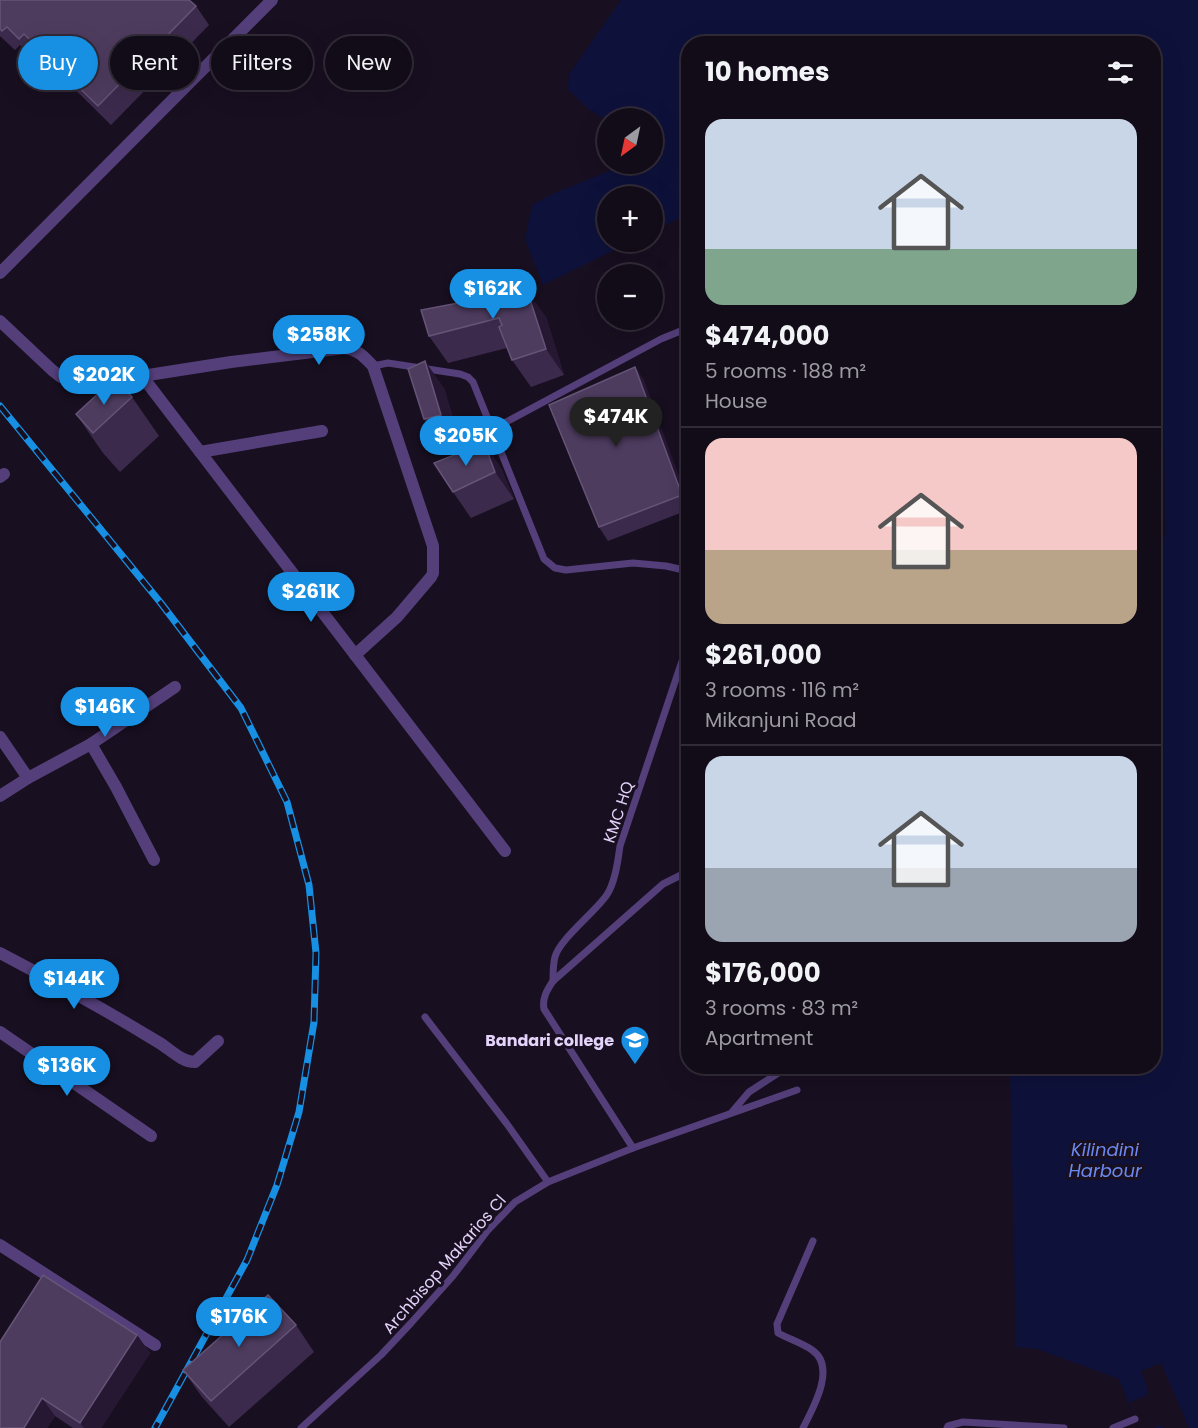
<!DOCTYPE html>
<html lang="en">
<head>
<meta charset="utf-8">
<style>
	:root { --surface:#120b18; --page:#1b1421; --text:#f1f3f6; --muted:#9c9ba2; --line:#312b37; --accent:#178fe2 }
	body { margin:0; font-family:Poppins,sans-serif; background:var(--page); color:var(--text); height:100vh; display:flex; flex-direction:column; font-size:22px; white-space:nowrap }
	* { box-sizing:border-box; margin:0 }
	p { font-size:20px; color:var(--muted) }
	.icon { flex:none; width:33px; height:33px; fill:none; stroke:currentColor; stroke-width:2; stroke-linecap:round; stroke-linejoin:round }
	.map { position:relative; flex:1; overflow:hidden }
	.details { position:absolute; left:681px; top:36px; width:480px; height:1038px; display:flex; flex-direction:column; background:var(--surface); border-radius:24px; box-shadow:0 6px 24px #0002,0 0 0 2px var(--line) }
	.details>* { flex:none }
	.hud { position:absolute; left:18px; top:36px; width:570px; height:54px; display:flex; gap:12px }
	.needle { width:39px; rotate:213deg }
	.fabs { position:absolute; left:597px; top:108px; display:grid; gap:12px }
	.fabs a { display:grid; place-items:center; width:66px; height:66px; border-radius:50%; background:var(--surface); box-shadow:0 6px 24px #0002,0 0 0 2px var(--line); font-size:30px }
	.price { position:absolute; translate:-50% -51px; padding:0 14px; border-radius:21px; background:var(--accent); color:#fff; font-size:20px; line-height:39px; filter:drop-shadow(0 2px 3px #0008) }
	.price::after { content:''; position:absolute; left:50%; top:36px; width:18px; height:14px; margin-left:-9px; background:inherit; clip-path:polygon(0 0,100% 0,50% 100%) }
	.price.active { background:#222; color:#fff }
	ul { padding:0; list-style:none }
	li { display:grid; align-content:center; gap:12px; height:318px; padding:0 24px }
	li+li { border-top:2px solid var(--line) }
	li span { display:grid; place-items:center; height:186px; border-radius:18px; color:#555 }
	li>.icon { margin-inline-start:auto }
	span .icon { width:108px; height:108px; fill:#fffc; stroke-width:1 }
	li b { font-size:26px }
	h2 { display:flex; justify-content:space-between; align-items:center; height:72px; padding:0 24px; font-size:26px }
	.chip { padding:0 21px; border-radius:27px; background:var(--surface); box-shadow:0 6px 24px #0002,0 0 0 2px var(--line); font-size:21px; line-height:54px }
	.chip.active { background:var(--accent); color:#fff }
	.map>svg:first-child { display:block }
	.water { fill:#0e113a }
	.pier { fill:#180f20 }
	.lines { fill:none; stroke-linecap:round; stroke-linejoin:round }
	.lane { stroke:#543f7a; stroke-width:7 }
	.street { stroke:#543f7a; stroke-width:12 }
	.rail-casing { stroke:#178fe2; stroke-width:7 }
	.rail { stroke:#180f20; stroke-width:4.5; stroke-dasharray:14; stroke-linecap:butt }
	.wall { fill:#3c2a4c }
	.shaded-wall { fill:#261733 }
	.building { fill:#4e3c5f; stroke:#655477; stroke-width:1.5 }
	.labels { text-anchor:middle; stroke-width:6; stroke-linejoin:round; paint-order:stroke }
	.street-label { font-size:16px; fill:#e4d3fa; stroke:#180f20 }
	.poi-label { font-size:16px; font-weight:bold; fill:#e4d3fa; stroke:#180f20; text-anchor:end }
	.water-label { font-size:18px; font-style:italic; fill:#6c89f0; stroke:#180f20 }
</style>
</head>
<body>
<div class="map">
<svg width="1198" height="1428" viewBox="0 0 1198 1428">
	<rect width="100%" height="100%" fill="#180f20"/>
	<polygon class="water" points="621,0 1198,0 1198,1428 1138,1428 1119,1379 1037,1349 1016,1347 1010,1067 1154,1066 1154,577 1165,534 1164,446 1154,424 1154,44 688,44 688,214 653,231 652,196 608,196 608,242 631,242 543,285 525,239 532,205 552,194 612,170 614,164 652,164 652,118 608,118 607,120 588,109 568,89 569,74"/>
	<polygon class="pier" points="1161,1363 1189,1428 1165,1428 1159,1425 1154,1428 1138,1428 1129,1403 1147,1395 1148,1390 1141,1371"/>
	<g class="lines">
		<g class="lane">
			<polyline points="373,366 388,363 460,374 468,377 473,382 544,559 555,568 566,570 633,563 666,566 688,571"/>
			<polyline points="493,429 661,339 688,328"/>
			<path d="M553,981C553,973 553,964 555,957C559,940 594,913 606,896C615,884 618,860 620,846L684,655L688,637"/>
			<polyline points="425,1017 507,1124 548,1182"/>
			<polyline points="732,1112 749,1092 789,1066"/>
			<path d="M633,1148L544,1009C542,998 547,990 553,981L663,884L681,875L688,874"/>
			<polyline points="301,1428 381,1355 411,1323 453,1276 488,1230 515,1202 548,1182 633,1148 797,1090"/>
			<path d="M803,1428C813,1408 837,1367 812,1350C802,1343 789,1339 778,1333L777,1324L813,1241"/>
			<polyline points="947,1428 948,1426 963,1422 1064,1428"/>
			<polyline points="1113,1428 1135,1419"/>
		</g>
		<g class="street">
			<polyline points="0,273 272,0"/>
			<path d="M0,321L52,370L61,377L69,379L142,376L231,362L345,348C359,350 364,357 373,366L433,546V573L431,577L397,617L355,655"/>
			<polyline points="142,376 505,851"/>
			<polyline points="200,452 322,431"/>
			<polyline points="0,477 4,474"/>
			<polyline points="0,737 28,778"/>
			<polyline points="91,744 175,687"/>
			<polyline points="0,796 28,778 91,744 116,787 154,860"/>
			<path d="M0,953C54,981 107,1011 158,1042C170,1049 181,1062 195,1062L218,1041"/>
			<polyline points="0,1032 151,1136"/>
			<polyline points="0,1245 155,1345"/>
		</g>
		<g class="rail-casing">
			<polyline id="rail" points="0,406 160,602 241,708 287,802 309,885 316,953 314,1022 299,1112 277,1185 247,1260 155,1428"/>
		</g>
		<use href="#rail" class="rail"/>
	</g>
	<g class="wall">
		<polygon points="0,0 196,6 209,25 111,125 37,52 32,57 20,45 15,50 0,36"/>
		<polygon points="421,310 546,317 564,375 531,387 512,360 507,348 448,363 429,336"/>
		<polygon points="635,367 644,381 688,502 688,510 608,541 599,527"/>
		<polygon points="444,388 460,442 443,446 424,419"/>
		<polygon points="132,397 159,436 120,472 103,453 76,414"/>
		<polygon points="484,443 502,470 514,499 471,518 453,492"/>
		<polygon points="296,1325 314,1352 229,1427 202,1397 183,1370"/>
		<polygon points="137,1335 150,1353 101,1428 73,1428 55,1416 47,1428 0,1428 0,1342"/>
	</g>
	<g class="shaded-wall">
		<polygon points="527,290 546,317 564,375 546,349"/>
		<polygon points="425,361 444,388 460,442 441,415"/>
		<polygon points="635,367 644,381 688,502 688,505 682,495"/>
		<polygon points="484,443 502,470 514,499 495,472"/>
		<polygon points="137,1335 150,1353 101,1428 84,1428 80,1423"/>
		<polygon points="42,1398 55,1416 47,1428 24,1428"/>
	</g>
	<g class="building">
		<polygon points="0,0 189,0 196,6 98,106 24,34 19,39 7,27 2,31 0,29"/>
		<polygon points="527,290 546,349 512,360 499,327 502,325 499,318 429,336 421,310"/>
		<polygon points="425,361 441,415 424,419 408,369"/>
		<polygon points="635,367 682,495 599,527 549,405"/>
		<polygon points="115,378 132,397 93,433 76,414"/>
		<polygon points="484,443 495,472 453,492 434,463"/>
		<polygon points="43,1275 137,1335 80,1423 42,1398 24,1428 0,1428 0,1342"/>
		<polygon points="268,1295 296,1325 211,1401 183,1370"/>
	</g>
	<defs>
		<g id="university-pin" transform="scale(1.5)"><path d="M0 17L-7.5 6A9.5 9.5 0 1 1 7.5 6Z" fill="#178fe2" stroke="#180f20"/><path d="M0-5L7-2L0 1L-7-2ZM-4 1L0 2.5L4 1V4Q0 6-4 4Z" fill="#fff"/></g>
	</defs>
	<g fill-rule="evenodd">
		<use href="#university-pin" x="635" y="1040"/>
	</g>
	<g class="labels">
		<g class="street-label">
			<text transform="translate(618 812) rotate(-72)" y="6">KMC HQ</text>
			<text transform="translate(444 1264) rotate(-49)" y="6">Archbisop Makarios Cl</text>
		</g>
		<g class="poi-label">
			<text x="614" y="1046">Bandari college</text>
		</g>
		<g class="water-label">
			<text x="1105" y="1156">Kilindini<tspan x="1105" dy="21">Harbour</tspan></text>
		</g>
	</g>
</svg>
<div class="fabs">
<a><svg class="needle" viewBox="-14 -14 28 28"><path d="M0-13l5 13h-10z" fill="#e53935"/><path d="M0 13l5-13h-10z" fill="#9c9ba2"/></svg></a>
<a>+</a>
<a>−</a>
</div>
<b class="price" style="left:493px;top:320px">$162K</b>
<b class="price" style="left:319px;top:366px">$258K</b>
<b class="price" style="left:104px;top:406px">$202K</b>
<b class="price active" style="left:616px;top:448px">$474K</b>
<b class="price" style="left:466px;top:467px">$205K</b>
<b class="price" style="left:311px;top:623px">$261K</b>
<b class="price" style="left:105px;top:738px">$146K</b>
<b class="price" style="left:74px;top:1010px">$144K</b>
<b class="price" style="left:67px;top:1097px">$136K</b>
<b class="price" style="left:239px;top:1348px">$176K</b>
<div class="hud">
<a class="chip active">Buy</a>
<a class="chip">Rent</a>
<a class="chip">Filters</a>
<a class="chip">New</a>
</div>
<section class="details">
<h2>10 homes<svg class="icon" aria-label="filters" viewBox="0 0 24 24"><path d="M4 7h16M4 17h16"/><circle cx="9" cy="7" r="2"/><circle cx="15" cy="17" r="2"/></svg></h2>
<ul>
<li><span style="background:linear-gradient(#c9d6e8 70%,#7fa58c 0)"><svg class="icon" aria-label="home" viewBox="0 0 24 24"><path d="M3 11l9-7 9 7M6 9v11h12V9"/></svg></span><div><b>$474,000</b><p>5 rooms · 188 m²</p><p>House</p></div></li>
<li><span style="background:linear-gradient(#f6c9c9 60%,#b9a48a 0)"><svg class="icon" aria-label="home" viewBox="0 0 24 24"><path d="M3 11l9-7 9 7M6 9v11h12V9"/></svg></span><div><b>$261,000</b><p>3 rooms · 116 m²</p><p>Mikanjuni Road</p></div></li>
<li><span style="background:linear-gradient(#c9d6e8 60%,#9aa5b1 0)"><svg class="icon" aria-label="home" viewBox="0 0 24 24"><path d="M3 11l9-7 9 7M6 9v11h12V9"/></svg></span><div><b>$176,000</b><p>3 rooms · 83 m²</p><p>Apartment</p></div></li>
</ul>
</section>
</div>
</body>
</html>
